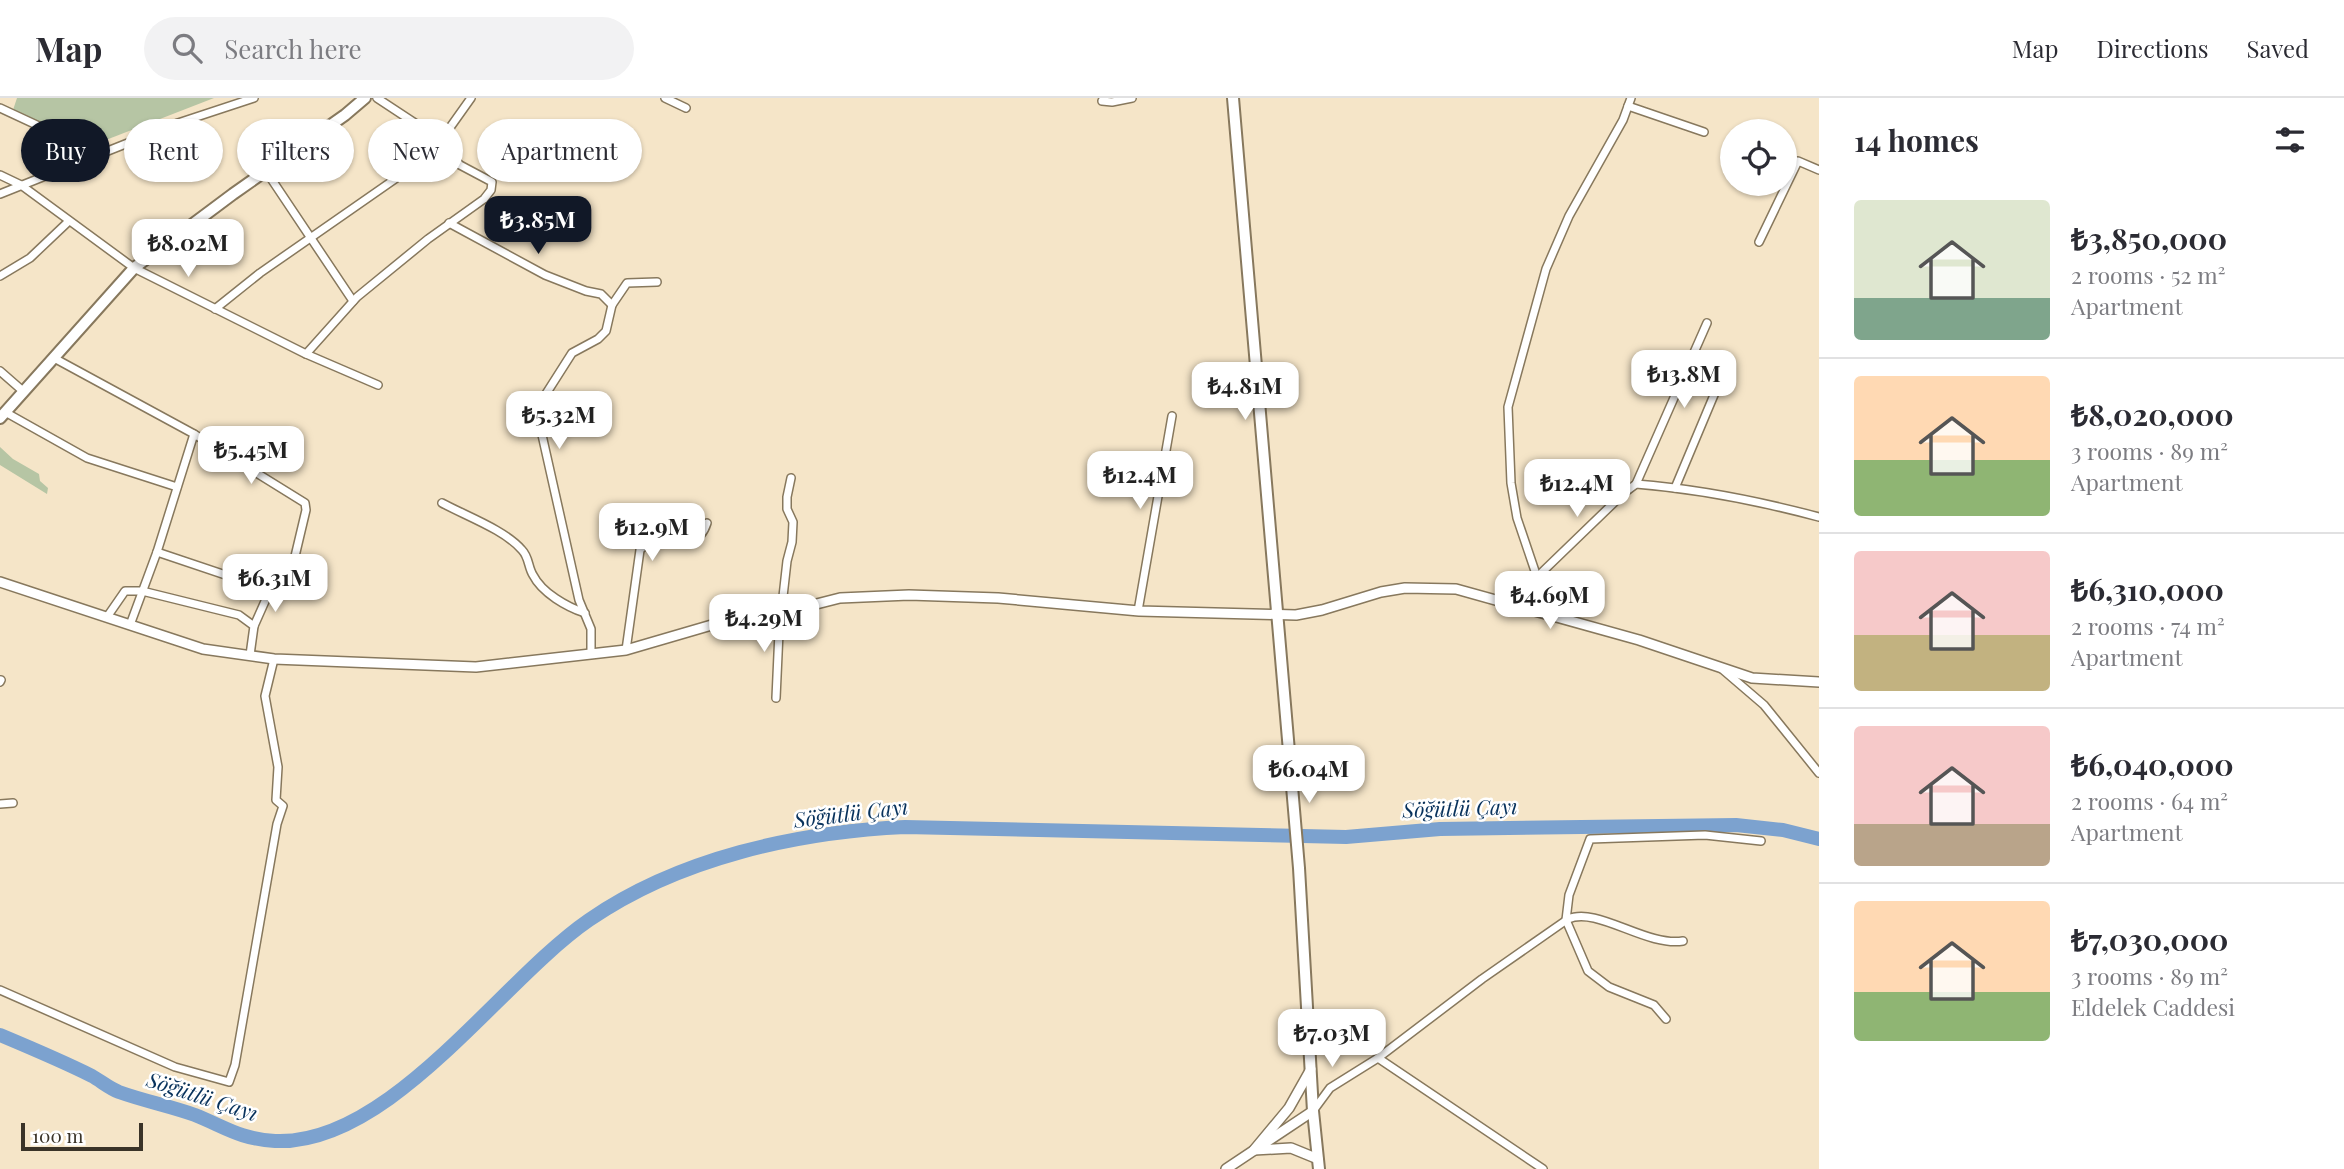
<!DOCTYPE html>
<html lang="en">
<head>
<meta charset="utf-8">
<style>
	:root { --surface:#fff; --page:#f2f2f3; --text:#2b2b33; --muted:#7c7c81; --line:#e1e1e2; --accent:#111827 }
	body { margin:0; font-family:"Playfair Display",serif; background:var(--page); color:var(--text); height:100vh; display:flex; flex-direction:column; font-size:26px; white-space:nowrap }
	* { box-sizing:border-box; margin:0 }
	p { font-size:23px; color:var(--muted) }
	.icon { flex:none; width:38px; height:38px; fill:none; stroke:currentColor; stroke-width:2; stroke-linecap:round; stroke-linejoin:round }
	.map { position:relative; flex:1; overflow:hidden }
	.sheet { display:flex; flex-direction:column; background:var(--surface); width:525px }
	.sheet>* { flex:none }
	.top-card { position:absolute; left:21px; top:21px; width:665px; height:63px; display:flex; gap:14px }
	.controls { position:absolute; left:1720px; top:21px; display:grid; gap:14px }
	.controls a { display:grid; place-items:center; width:77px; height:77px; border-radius:50%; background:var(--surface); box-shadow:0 2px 5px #0004; font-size:35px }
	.scale { position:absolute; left:21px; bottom:18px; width:122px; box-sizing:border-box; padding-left:7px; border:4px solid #3a3328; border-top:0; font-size:19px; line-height:24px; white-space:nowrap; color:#3a3328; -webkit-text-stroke:5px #fff; paint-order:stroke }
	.price { position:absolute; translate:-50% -60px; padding:0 16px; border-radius:14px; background:#fff; color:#222; font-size:23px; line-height:46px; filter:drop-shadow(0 2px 4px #0008) }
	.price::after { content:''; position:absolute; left:50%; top:42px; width:21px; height:16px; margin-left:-10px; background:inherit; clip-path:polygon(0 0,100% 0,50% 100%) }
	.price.on { background:var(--accent); color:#fff }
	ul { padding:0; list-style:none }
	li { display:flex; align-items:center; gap:21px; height:175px; padding:0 35px }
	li+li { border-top:2px solid var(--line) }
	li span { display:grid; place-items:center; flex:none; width:196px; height:140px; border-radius:7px; color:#555 }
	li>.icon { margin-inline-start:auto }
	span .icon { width:84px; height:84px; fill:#fffc; stroke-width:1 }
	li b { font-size:30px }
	h2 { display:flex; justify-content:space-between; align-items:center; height:84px; padding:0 35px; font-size:30px }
	.tag { padding:0 24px; border-radius:32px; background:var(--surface); box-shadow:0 2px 5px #0004; font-size:24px; line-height:63px }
	.tag.on { background:var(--accent); color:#fff }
	header { display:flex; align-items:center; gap:42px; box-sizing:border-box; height:98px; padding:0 35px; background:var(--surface); border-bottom:2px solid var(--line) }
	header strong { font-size:33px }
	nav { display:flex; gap:38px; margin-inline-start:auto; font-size:24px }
	.search { width:490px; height:63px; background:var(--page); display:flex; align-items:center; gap:18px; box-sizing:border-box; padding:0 24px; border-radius:38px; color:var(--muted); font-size:26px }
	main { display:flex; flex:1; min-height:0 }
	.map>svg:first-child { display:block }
	.green { fill:#b6c5a4 }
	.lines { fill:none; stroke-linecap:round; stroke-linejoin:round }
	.river { stroke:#7ca2cf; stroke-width:14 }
	.minor-casing { stroke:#87785d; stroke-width:10 }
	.tertiary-casing { stroke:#87785d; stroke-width:12 }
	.secondary-casing { stroke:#87785d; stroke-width:14 }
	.minor { stroke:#fff; stroke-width:7 }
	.tertiary { stroke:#fff; stroke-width:9 }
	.secondary { stroke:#fff; stroke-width:10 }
	.labels { text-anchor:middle; stroke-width:5; stroke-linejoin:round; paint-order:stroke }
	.water-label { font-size:21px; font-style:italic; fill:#08325c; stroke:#fff }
</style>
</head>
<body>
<header>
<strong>Map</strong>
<div class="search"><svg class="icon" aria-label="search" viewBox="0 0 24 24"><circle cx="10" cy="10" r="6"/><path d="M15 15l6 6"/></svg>Search here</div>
<nav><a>Map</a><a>Directions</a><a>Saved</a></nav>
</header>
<main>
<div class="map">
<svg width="1819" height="1071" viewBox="0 0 1819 1071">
	<rect width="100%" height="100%" fill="#f5e5c8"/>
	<g class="green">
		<polygon points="17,0 214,0 93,47 13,12"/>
		<polygon points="0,349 13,361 39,376 40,383 48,390 47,396 0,367"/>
	</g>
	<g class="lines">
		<path class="river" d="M0,937C31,950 62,963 92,978C101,983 109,990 119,994C144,1003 170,1008 195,1017C225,1029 240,1041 275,1043C390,1048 500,883 589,822C679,760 797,734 905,729L1346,739L1440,731L1736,727L1783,732L1819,741"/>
		<g class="minor-casing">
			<g id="minor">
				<polyline points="665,0 686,10"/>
				<polyline points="1102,3 1112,4 1132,0"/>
				<polyline points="1628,8 1704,34"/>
				<polyline points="0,10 99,56"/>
				<polyline points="439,45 471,0"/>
				<polyline points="266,73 353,203"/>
				<polyline points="0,77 21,87 134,170 306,256 378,287"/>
				<polyline points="0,96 178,25 254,0"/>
				<polyline points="449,125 545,177 586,193 601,196 612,207"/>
				<polyline points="1759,144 1798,63 1819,72"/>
				<polyline points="0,178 30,160 69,123"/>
				<polyline points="215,211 260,175 408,72"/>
				<polyline points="306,256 357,199 428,141 484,101 491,92 492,84 460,67 427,33 377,0"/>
				<polyline points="54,260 194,336 305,405 306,412 292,471 283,491 270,492 157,454"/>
				<polyline points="0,273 24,294"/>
				<polyline points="5,314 87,360 177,389"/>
				<path d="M1636,386C1698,391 1759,403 1819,419"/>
				<polyline points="1675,390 1727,266"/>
				<path d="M442,405C466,418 505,432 522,452C529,459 528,469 533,477C542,495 567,509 585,515"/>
				<polyline points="1537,479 1624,395 1636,386 1707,225"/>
				<polyline points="1527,511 1537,479 1517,420 1511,385 1508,309 1546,171 1569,118 1623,22 1631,0"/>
				<polyline points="1138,513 1172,318"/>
				<polyline points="107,519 125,493 142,493 239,517 254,528 250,557"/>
				<polyline points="130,527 157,454 194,336"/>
				<polyline points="254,528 270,492"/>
				<path d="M626,552L640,452C658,431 695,463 707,425"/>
				<polyline points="591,555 591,531 579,502 538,319 544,299 572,255 598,241 606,233 612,207 627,185 657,184"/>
				<polyline points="1722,571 1764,607 1819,675"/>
				<polyline points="0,584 1,582"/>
				<polyline points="776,600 779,534 787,463 792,444 793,424 787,411 787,399 791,380"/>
				<polyline points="0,706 13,705"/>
				<polyline points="0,892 175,969 229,984 235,967 277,726 283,708 276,702 278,669 265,598 274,561"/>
				<polyline points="1666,921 1654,907 1609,889 1588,873 1566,822 1569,797 1590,741 1705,737 1761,743"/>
				<polyline points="1378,960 1543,1071"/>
				<path d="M1313,1013L1330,990L1378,960L1482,881L1568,821C1597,808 1646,849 1683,843"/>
			</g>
		</g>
		<g class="tertiary-casing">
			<g id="tertiary">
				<polyline points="0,484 203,551 274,561 476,569 626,552 722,524 781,515 840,500 909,497 998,500 1139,513 1296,517 1322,512 1381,494 1405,490 1456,491 1639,542 1752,580 1819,584"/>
				<polyline points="1311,971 1289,1010 1254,1052 1291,1050 1318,1061"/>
				<polyline points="1226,1071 1313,1013"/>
			</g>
		</g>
		<g class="secondary-casing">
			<g id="secondary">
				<polyline points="1233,0 1299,770 1313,1013 1319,1071"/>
				<polyline points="0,320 134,170 233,96 345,17 365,0"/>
			</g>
		</g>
		<use href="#minor" class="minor"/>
		<use href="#tertiary" class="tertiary"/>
		<use href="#secondary" class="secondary"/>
	</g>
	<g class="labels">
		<g class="water-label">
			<text transform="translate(1460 711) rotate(-2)" y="7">Söğütlü Çayı</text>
			<text transform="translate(851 716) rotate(-7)" y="7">Söğütlü Çayı</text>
			<text transform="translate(202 999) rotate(18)" y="7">Söğütlü Çayı</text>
		</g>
	</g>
</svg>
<div class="controls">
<a><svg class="icon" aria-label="locate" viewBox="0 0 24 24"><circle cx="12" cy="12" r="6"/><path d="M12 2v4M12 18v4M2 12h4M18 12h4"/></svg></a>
</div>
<div class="scale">100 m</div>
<b class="price on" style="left:538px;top:158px">₺3.85M</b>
<b class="price" style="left:188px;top:181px">₺8.02M</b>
<b class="price" style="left:1684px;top:312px">₺13.8M</b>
<b class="price" style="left:1245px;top:324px">₺4.81M</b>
<b class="price" style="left:559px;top:353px">₺5.32M</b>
<b class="price" style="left:251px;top:388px">₺5.45M</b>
<b class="price" style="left:1140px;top:413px">₺12.4M</b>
<b class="price" style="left:1577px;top:421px">₺12.4M</b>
<b class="price" style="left:652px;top:465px">₺12.9M</b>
<b class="price" style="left:275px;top:516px">₺6.31M</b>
<b class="price" style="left:1550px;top:533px">₺4.69M</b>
<b class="price" style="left:764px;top:556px">₺4.29M</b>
<b class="price" style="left:1309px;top:707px">₺6.04M</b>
<b class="price" style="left:1332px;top:971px">₺7.03M</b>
<div class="top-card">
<a class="tag on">Buy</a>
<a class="tag">Rent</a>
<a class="tag">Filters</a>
<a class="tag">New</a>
<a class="tag">Apartment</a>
</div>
</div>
<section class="sheet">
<h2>14 homes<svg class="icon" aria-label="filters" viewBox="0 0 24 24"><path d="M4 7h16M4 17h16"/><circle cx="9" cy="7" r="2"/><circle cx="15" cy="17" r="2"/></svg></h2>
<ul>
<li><span style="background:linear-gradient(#dfe7d0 70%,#7fa58c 0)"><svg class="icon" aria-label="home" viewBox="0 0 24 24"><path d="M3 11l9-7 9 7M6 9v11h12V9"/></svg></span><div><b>₺3,850,000</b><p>2 rooms · 52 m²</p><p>Apartment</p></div></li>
<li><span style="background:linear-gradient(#ffd9b3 60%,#8fb573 0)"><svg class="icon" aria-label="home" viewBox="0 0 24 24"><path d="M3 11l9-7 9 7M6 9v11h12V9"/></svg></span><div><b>₺8,020,000</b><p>3 rooms · 89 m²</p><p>Apartment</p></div></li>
<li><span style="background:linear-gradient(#f6c9c9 60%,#c2b280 0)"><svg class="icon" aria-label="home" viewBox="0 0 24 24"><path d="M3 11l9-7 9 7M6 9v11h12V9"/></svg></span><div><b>₺6,310,000</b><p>2 rooms · 74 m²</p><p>Apartment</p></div></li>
<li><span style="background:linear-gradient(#f6c9c9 70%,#b9a48a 0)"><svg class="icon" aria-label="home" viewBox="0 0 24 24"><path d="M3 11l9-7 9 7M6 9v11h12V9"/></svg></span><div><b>₺6,040,000</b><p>2 rooms · 64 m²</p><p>Apartment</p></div></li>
<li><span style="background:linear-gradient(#ffd9b3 65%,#8fb573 0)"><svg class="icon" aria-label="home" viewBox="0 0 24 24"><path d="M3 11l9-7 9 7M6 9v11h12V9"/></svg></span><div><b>₺7,030,000</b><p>3 rooms · 89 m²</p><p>Eldelek Caddesi</p></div></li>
</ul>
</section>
</main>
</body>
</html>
